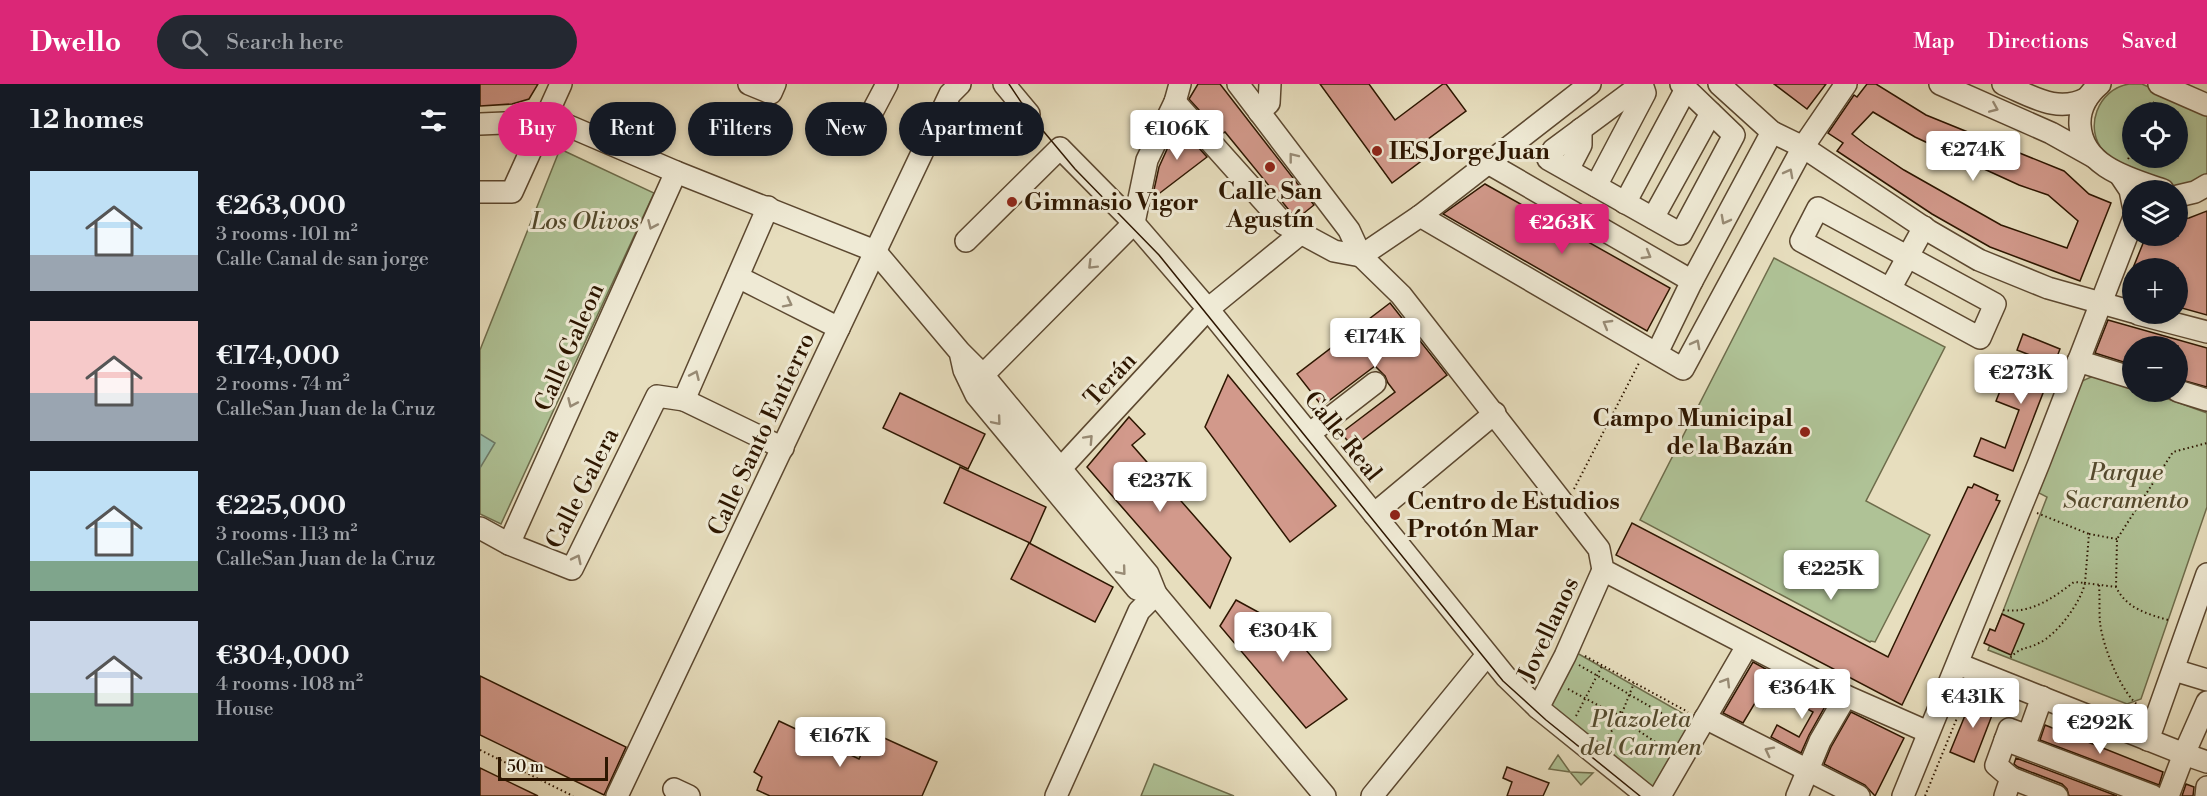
<!DOCTYPE html>
<html lang="en">
<head>
<meta charset="utf-8">
<style>
	:root { --surface:#171b24; --page:#242831; --text:#f1f3f6; --muted:#9ea1a6; --accent:#db2777 }
	body { margin:0; font-family:"Libre Bodoni",serif; background:var(--page); color:var(--text); height:100vh; display:flex; flex-direction:column; font-size:22px; white-space:nowrap }
	* { box-sizing:border-box; margin:0 }
	p { font-size:20px; color:var(--muted) }
	.icon { flex:none; width:33px; height:33px; fill:none; stroke:currentColor; stroke-width:2; stroke-linecap:round; stroke-linejoin:round }
	.map { position:relative; flex:1; overflow:hidden }
	.panel { display:flex; flex-direction:column; background:var(--surface); width:480px }
	.panel>* { flex:none }
	.hud { position:absolute; left:18px; top:18px; width:570px; height:54px; display:flex; gap:12px }
	.tools { position:absolute; left:1642px; top:18px; display:grid; gap:12px }
	.tools a { display:grid; place-items:center; width:66px; height:66px; border-radius:50%; background:var(--surface); box-shadow:0 3px 9px #0003; font-size:30px }
	.scale { position:absolute; left:18px; bottom:15px; width:110px; box-sizing:border-box; padding-left:6px; border:3px solid #2d1600; border-top:0; font-size:16px; line-height:21px; white-space:nowrap; color:#2d1600; -webkit-text-stroke:4px #efead5; paint-order:stroke }
	.price { position:absolute; translate:-50% -51px; padding:0 14px; border-radius:6px; background:#fff; color:#222; font-size:20px; line-height:39px; filter:drop-shadow(0 2px 3px #0008) }
	.price::after { content:''; position:absolute; left:50%; top:36px; width:18px; height:14px; margin-left:-9px; background:inherit; clip-path:polygon(0 0,100% 0,50% 100%) }
	.price.active { background:var(--accent); color:#fff }
	ul { padding:0; list-style:none }
	li { display:flex; align-items:center; gap:18px; height:150px; padding:0 30px }
	li span { display:grid; place-items:center; flex:none; width:168px; height:120px; border-radius:0px; color:#555 }
	li>.icon { margin-inline-start:auto }
	span .icon { width:72px; height:72px; fill:#fffc; stroke-width:1 }
	li b { font-size:26px }
	h2 { display:flex; justify-content:space-between; align-items:center; height:72px; padding:0 30px; font-size:26px }
	.tag { padding:0 21px; border-radius:27px; background:var(--surface); box-shadow:0 3px 9px #0003; font-size:21px; line-height:54px }
	.tag.active { background:var(--accent); color:#fff }
	header { display:flex; align-items:center; gap:36px; box-sizing:border-box; height:84px; padding:0 30px; background:var(--accent); color:#fff }
	header strong { font-size:28px }
	nav { display:flex; gap:33px; margin-inline-start:auto; font-size:21px }
	.search { width:420px; height:54px; background:var(--page); display:flex; align-items:center; gap:15px; box-sizing:border-box; padding:0 21px; border-radius:33px; color:var(--muted); font-size:22px }
	main { display:flex; flex:1; min-height:0 }
	.map>svg:first-child { display:block }
	.green { fill:#afc296; stroke:#6e6c4b; stroke-width:1.5; fill-rule:evenodd }
	.water { fill:#98bdab; stroke:#6d7a67; stroke-width:1.5 }
	.building { fill:#d2998b; stroke:#2d1600; stroke-width:1.5; fill-rule:evenodd }
	.lines { fill:none; stroke-linecap:round; stroke-linejoin:round }
	.minor-casing { stroke:#5c4830; stroke-width:24 }
	.path { stroke:#2d1600; stroke-width:2; stroke-dasharray:1.5 3; stroke-linecap:butt }
	.minor { stroke:#efead5; stroke-width:21 }
	.tram { stroke:#2d1600; stroke-width:1.5 }
	.oneway { stroke:#988b75 }
	.poi-dot { fill:#8f2418; stroke:#efead5; stroke-width:2 }
	.labels { text-anchor:middle; stroke-width:6; stroke-linejoin:round; paint-order:stroke }
	.poi-label { font-size:24px; font-weight:bold; fill:#2d1600; stroke:#efead5; text-anchor:start }
	.park-label { font-size:24px; font-style:italic; fill:#544a2d; stroke:#efead5 }
	.street-label { font-size:24px; fill:#2d1600; stroke:#efead5 }
</style>
</head>
<body>
<header>
<strong>Dwello</strong>
<div class="search"><svg class="icon" aria-label="search" viewBox="0 0 24 24"><circle cx="10" cy="10" r="6"/><path d="M15 15l6 6"/></svg>Search here</div>
<nav><a>Map</a><a>Directions</a><a>Saved</a></nav>
</header>
<main>
<section class="panel">
<h2>12 homes<svg class="icon" aria-label="filters" viewBox="0 0 24 24"><path d="M4 7h16M4 17h16"/><circle cx="9" cy="7" r="2"/><circle cx="15" cy="17" r="2"/></svg></h2>
<ul>
<li><span style="background:linear-gradient(#bfe0f5 70%,#9aa5b1 0)"><svg class="icon" aria-label="home" viewBox="0 0 24 24"><path d="M3 11l9-7 9 7M6 9v11h12V9"/></svg></span><div><b>€263,000</b><p>3 rooms · 101 m²</p><p>Calle Canal de san jorge</p></div></li>
<li><span style="background:linear-gradient(#f6c9c9 60%,#9aa5b1 0)"><svg class="icon" aria-label="home" viewBox="0 0 24 24"><path d="M3 11l9-7 9 7M6 9v11h12V9"/></svg></span><div><b>€174,000</b><p>2 rooms · 74 m²</p><p>CalleSan Juan de la Cruz</p></div></li>
<li><span style="background:linear-gradient(#bfe0f5 75%,#7fa58c 0)"><svg class="icon" aria-label="home" viewBox="0 0 24 24"><path d="M3 11l9-7 9 7M6 9v11h12V9"/></svg></span><div><b>€225,000</b><p>3 rooms · 113 m²</p><p>CalleSan Juan de la Cruz</p></div></li>
<li><span style="background:linear-gradient(#c9d6e8 60%,#7fa58c 0)"><svg class="icon" aria-label="home" viewBox="0 0 24 24"><path d="M3 11l9-7 9 7M6 9v11h12V9"/></svg></span><div><b>€304,000</b><p>4 rooms · 108 m²</p><p>House</p></div></li>
</ul>
</section>
<div class="map">
<svg width="1727" height="712" viewBox="0 0 1727 712">
	<rect width="100%" height="100%" fill="#e7debe"/>
	<filter id="stains"><feTurbulence type="fractalNoise" baseFrequency=".00333" numOctaves="4"/><feColorMatrix values="0 0 0 0 .2 0 0 0 0 .09 0 0 0 0 .02 0 0 0 .5 -.17"/></filter>
	<radialGradient id="worn" r=".72"><stop offset=".6" stop-color="#630" stop-opacity="0"/><stop offset="1" stop-color="#630" stop-opacity=".3"/></radialGradient>
	<g class="green">
		<path d="M1649,0H1662L1727,29V97C1718,98 1704,104 1695,102C1681,99 1633,78 1624,68C1603,44 1618,5 1649,0ZM1653,28H1698V74H1653Z"/>
		<polygon points="80,65 174,109 21,440 0,430 0,266"/>
		<polygon points="1294,174 1465,263 1386,417 1450,451 1395,558 1391,557 1390,558 1160,436"/>
		<polygon points="1620,289 1653,302 1653,308 1669,308 1727,329 1727,423 1661,615 1647,620 1508,566 1567,413 1557,408 1602,297"/>
		<polygon points="1090,565 1216,637 1178,709 1063,622"/>
		<polygon points="1078,671 1090,688 1113,689 1101,701 1090,688 1069,685"/>
		<polygon points="674,680 754,712 661,712"/>
	</g>
	<polygon class="water" points="0,350 15,359 0,384"/>
	<g class="building">
		<polygon points="0,0 58,0 49,15 32,20 0,22"/>
		<polygon points="718,0 740,0 834,121 819,133 813,131 745,48 741,50 709,15"/>
		<polygon points="840,0 889,0 915,36 963,0 966,0 986,27 936,64 944,75 912,99"/>
		<polygon points="1294,0 1346,0 1327,25"/>
		<path d="M1387,0H1396L1446,31L1584,87L1609,110L1631,119L1600,197L1510,163L1452,130L1357,67L1363,59L1348,49L1374,11L1377,13ZM1393,28L1435,53L1480,74L1539,101L1568,111L1598,137L1587,164L1521,141L1424,86L1385,60L1372,50Z"/>
		<polygon points="698,41 727,73 672,115 679,83"/>
		<polygon points="1005,100 1190,204 1167,247 963,130"/>
		<polygon points="1727,127 1727,231 1698,223 1698,184 1653,184 1666,152 1698,152 1698,135 1709,134"/>
		<polygon points="910,219 967,291 873,363 861,349 915,308 908,299 905,292 895,282 842,322 817,290"/>
		<polygon points="1628,236 1727,264 1727,303 1698,295 1698,262 1653,262 1653,281 1615,269"/>
		<polygon points="1543,250 1580,265 1533,387 1494,372 1501,354 1525,364 1539,326 1516,317 1522,302 1546,311 1560,275 1537,266"/>
		<polygon points="748,291 856,422 810,458 725,343"/>
		<polygon points="420,309 505,350 488,385 403,344"/>
		<polygon points="649,333 665,350 652,361 751,474 730,524 607,383"/>
		<polygon points="480,383 566,423 550,459 464,419"/>
		<polygon points="1494,400 1518,411 1516,416 1520,417 1422,621 1136,471 1152,439 1408,573 1488,403 1492,404"/>
		<polygon points="549,459 633,503 615,538 531,495"/>
		<polygon points="756,516 798,539 801,536 867,615 826,644 740,542"/>
		<polygon points="1522,530 1544,540 1531,571 1504,559 1510,545 1515,547"/>
		<polygon points="1273,578 1293,589 1263,639 1243,629"/>
		<polygon points="0,592 146,663 124,711 0,651"/>
		<polygon points="1319,602 1348,617 1329,651 1321,669 1291,653 1297,641 1319,653 1333,628 1311,616"/>
		<polygon points="1493,612 1516,621 1494,678 1470,668"/>
		<polygon points="1371,628 1424,654 1395,712 1385,701 1344,680 1351,663"/>
		<polygon points="299,637 379,675 391,648 457,678 442,712 290,712 277,706 282,693 274,688"/>
		<polygon points="1565,641 1683,688 1679,701 1560,656"/>
		<polygon points="1536,674 1637,712 1589,712 1587,705 1582,700 1538,683 1534,680"/>
		<polygon points="1027,683 1069,699 1063,712 1027,712 1032,698 1023,694"/>
		<polygon points="0,684 58,712 0,712"/>
		<polygon points="1706,700 1714,703 1713,712 1702,712"/>
	</g>
	<g class="lines">
		<g class="minor-casing">
			<g id="minor">
				<polyline points="269,0 291,9 295,0"/>
				<polyline points="524,0 549,30"/>
				<polyline points="758,0 869,146 881,172 921,211 1119,465 1123,486 1366,612 1448,648"/>
				<polyline points="1162,0 1073,66 1068,75 1201,150 1254,51 1201,0"/>
				<polyline points="1239,0 1292,48 1323,63 1449,147 1499,176 1568,204 1653,228"/>
				<polyline points="1460,0 1571,49 1614,73"/>
				<path d="M1523,0C1552,12 1577,30 1607,14"/>
				<path d="M1620,0C1607,11 1599,24 1600,41C1602,83 1651,95 1683,106"/>
				<polyline points="1679,0 1727,21"/>
				<polyline points="695,18 804,140 854,167 881,172"/>
				<polyline points="779,28 789,19 790,0"/>
				<polyline points="0,40 77,37 196,88 395,167 480,268 503,291 668,490 676,510 657,505 496,311 484,286 480,268"/>
				<polyline points="379,53 407,0"/>
				<polyline points="1008,79 1212,197 1177,269"/>
				<polyline points="1088,86 1101,61 1101,45"/>
				<polyline points="1640,91 1650,106 1653,121"/>
				<polyline points="1116,102 1165,9 1162,0"/>
				<polyline points="0,108 32,108 81,0"/>
				<polyline points="1698,112 1715,108 1727,101"/>
				<polyline points="1145,119 1206,5"/>
				<polygon points="1338,124 1515,220 1500,254 1321,157"/>
				<polyline points="940,132 1203,285 1323,63 1366,0"/>
				<polyline points="1173,134 1231,29"/>
				<polyline points="486,157 580,64 653,138 728,225 1026,593 1058,624 1167,712"/>
				<polyline points="881,172 940,132 1110,0"/>
				<polyline points="258,193 359,244"/>
				<polyline points="1212,197 1292,48"/>
				<polyline points="1410,205 1444,143"/>
				<polyline points="1658,230 1727,248"/>
				<polyline points="1598,277 1653,294"/>
				<polyline points="497,304 503,291 651,142 655,134 667,76 695,18 700,0"/>
				<polyline points="1698,307 1727,316"/>
				<polyline points="204,316 303,364"/>
				<polyline points="829,350 895,299"/>
				<polyline points="571,395 728,225 820,150"/>
				<polyline points="894,430 1015,329"/>
				<polyline points="0,444 29,460 92,485 177,312 204,316 288,123"/>
				<polyline points="29,460 196,88"/>
				<polyline points="1478,580 1704,670 1727,618"/>
				<polyline points="1694,586 1727,596"/>
				<polyline points="1058,624 1085,572 1123,486"/>
				<polyline points="1225,634 1379,712"/>
				<polyline points="1525,656 1673,712"/>
				<polyline points="1668,656 1727,490"/>
				<polyline points="1531,694 1577,712"/>
				<polyline points="194,705 209,712"/>
				<polyline points="137,712 470,10 480,0"/>
				<polyline points="576,712 659,527 676,510 845,712"/>
				<polyline points="892,712 1007,571"/>
				<polyline points="1180,712 1267,562"/>
				<polyline points="1317,712 1340,657 1366,612"/>
				<polyline points="1423,712 1559,379 1653,136"/>
				<polyline points="1525,712 1531,694 1516,681 1529,645 1548,652 1562,613"/>
				<polyline points="1688,712 1704,670 1727,678"/>
				<polyline points="1726,712 1727,703"/>
			</g>
		</g>
		<g class="path">
			<polyline points="1659,28 1666,21 1674,18"/>
			<polyline points="1698,33 1702,47 1698,65"/>
			<polyline points="1653,42 1651,59 1653,67"/>
			<polyline points="1657,74 1664,79"/>
			<polyline points="1648,75 1653,67"/>
			<polyline points="1669,82 1685,79 1692,74"/>
			<polyline points="1094,405 1159,279"/>
			<polyline points="1557,429 1609,450"/>
			<path d="M1637,455L1609,450L1605,499L1636,503C1646,524 1667,530 1688,536"/>
			<path d="M1619,501C1620,514 1619,527 1620,539C1623,563 1641,609 1660,623"/>
			<polyline points="1636,503 1637,455 1693,368 1727,359"/>
			<path d="M1523,526C1551,530 1573,514 1594,498L1605,499C1601,518 1577,551 1559,559C1546,566 1541,562 1530,574"/>
			<polyline points="1105,572 1208,628"/>
			<polyline points="1099,581 1200,640"/>
			<polyline points="1088,605 1136,631"/>
			<circle cx="1140" cy="633" r="5"/>
			<polyline points="1142,629 1154,599"/>
			<polyline points="1096,632 1122,582"/>
			<polyline points="1144,637 1186,665"/>
			<polyline points="1126,655 1138,638"/>
			<polyline points="0,666 93,712"/>
			<polyline points="1445,712 1484,617 1484,612"/>
		</g>
		<use href="#minor" class="minor"/>
		<polyline class="tram" points="529,0 549,30 595,85 679,171 1023,597 1066,636 1160,712"/>
	</g>
	<defs><path id="oneway-chevron" d="M-2-3.5L2.5 0L-2 3.5" fill="none" stroke-width="1.6" stroke-linecap="round" stroke-linejoin="round" transform="scale(1.5)"/></defs>
	<g class="oneway">
		<use href="#oneway-chevron" transform="translate(1514 24) rotate(23)"/>
		<use href="#oneway-chevron" transform="translate(813 73) rotate(-128)"/>
		<use href="#oneway-chevron" transform="translate(1309 89) rotate(-62)"/>
		<use href="#oneway-chevron" transform="translate(1245 136) rotate(118)"/>
		<use href="#oneway-chevron" transform="translate(172 141) rotate(114)"/>
		<use href="#oneway-chevron" transform="translate(1167 171) rotate(30)"/>
		<use href="#oneway-chevron" transform="translate(612 181) rotate(135)"/>
		<use href="#oneway-chevron" transform="translate(308 219) rotate(27)"/>
		<use href="#oneway-chevron" transform="translate(1127 240) rotate(-150)"/>
		<use href="#oneway-chevron" transform="translate(1216 260) rotate(-62)"/>
		<use href="#oneway-chevron" transform="translate(215 291) rotate(-66)"/>
		<use href="#oneway-chevron" transform="translate(92 319) rotate(114)"/>
		<use href="#oneway-chevron" transform="translate(517 337) rotate(50)"/>
		<use href="#oneway-chevron" transform="translate(609 355) rotate(-47)"/>
		<use href="#oneway-chevron" transform="translate(97 475) rotate(-64)"/>
		<use href="#oneway-chevron" transform="translate(642 487) rotate(50)"/>
		<use href="#oneway-chevron" transform="translate(1246 598) rotate(-59)"/>
		<use href="#oneway-chevron" transform="translate(1289 667) rotate(-153)"/>
	</g>
	<g class="poi-dot">
		<circle cx="897" cy="67" r="6"/>
		<circle cx="790" cy="83" r="6"/>
		<circle cx="532" cy="118" r="6"/>
		<circle cx="1325" cy="348" r="6"/>
		<circle cx="915" cy="431" r="6"/>
	</g>
	<g class="labels">
		<g class="poi-label">
			<text x="909" y="75">IES Jorge Juan</text>
			<text x="790" y="115" text-anchor="middle">Calle San<tspan x="790" dy="28">Agustín</tspan></text>
			<text x="544" y="126">Gimnasio Vigor</text>
			<text x="1313" y="342" text-anchor="end">Campo Municipal<tspan x="1313" dy="28">de la Bazán</tspan></text>
			<text x="927" y="425">Centro de Estudios<tspan x="927" dy="28">Protón Mar</tspan></text>
		</g>
		<g class="park-label">
			<text x="105" y="145">Los Olivos</text>
			<text x="1646" y="396">Parque<tspan x="1646" dy="28">Sacramento</tspan></text>
			<text x="1161" y="643">Plazoleta<tspan x="1161" dy="28">del Carmen</tspan></text>
		</g>
		<g class="street-label">
			<text transform="translate(89 263) rotate(-66)" y="8">Calle Galeon</text>
			<text transform="translate(630 295) rotate(-47)" y="8">Terán</text>
			<text transform="translate(281 350) rotate(-65)" y="8">Calle Santo Entierro</text>
			<text transform="translate(863 352) rotate(51)" y="8">Calle Real</text>
			<text transform="translate(102 404) rotate(-63)" y="8">Calle Galera</text>
			<text transform="translate(1068 545) rotate(-65)" y="8">Jovellanos</text>
		</g>
	</g>
	<rect width="100%" height="100%" filter="url(#stains)"/>
	<rect width="100%" height="100%" fill="url(#worn)"/>
</svg>
<div class="tools">
<a><svg class="icon" aria-label="locate" viewBox="0 0 24 24"><circle cx="12" cy="12" r="6"/><path d="M12 2v4M12 18v4M2 12h4M18 12h4"/></svg></a>
<a><svg class="icon" aria-label="layers" viewBox="0 0 24 24"><path d="M12 4l9 5-9 5-9-5zM3 14l9 5 9-5"/></svg></a>
<a>+</a>
<a>−</a>
</div>
<div class="scale">50 m</div>
<b class="price" style="left:697px;top:77px">€106K</b>
<b class="price" style="left:1493px;top:98px">€274K</b>
<b class="price active" style="left:1082px;top:171px">€263K</b>
<b class="price" style="left:895px;top:285px">€174K</b>
<b class="price" style="left:1541px;top:321px">€273K</b>
<b class="price" style="left:680px;top:429px">€237K</b>
<b class="price" style="left:1351px;top:517px">€225K</b>
<b class="price" style="left:803px;top:579px">€304K</b>
<b class="price" style="left:1322px;top:636px">€364K</b>
<b class="price" style="left:1493px;top:645px">€431K</b>
<b class="price" style="left:1620px;top:671px">€292K</b>
<b class="price" style="left:360px;top:684px">€167K</b>
<div class="hud">
<a class="tag active">Buy</a>
<a class="tag">Rent</a>
<a class="tag">Filters</a>
<a class="tag">New</a>
<a class="tag">Apartment</a>
</div>
</div>
</main>
</body>
</html>
